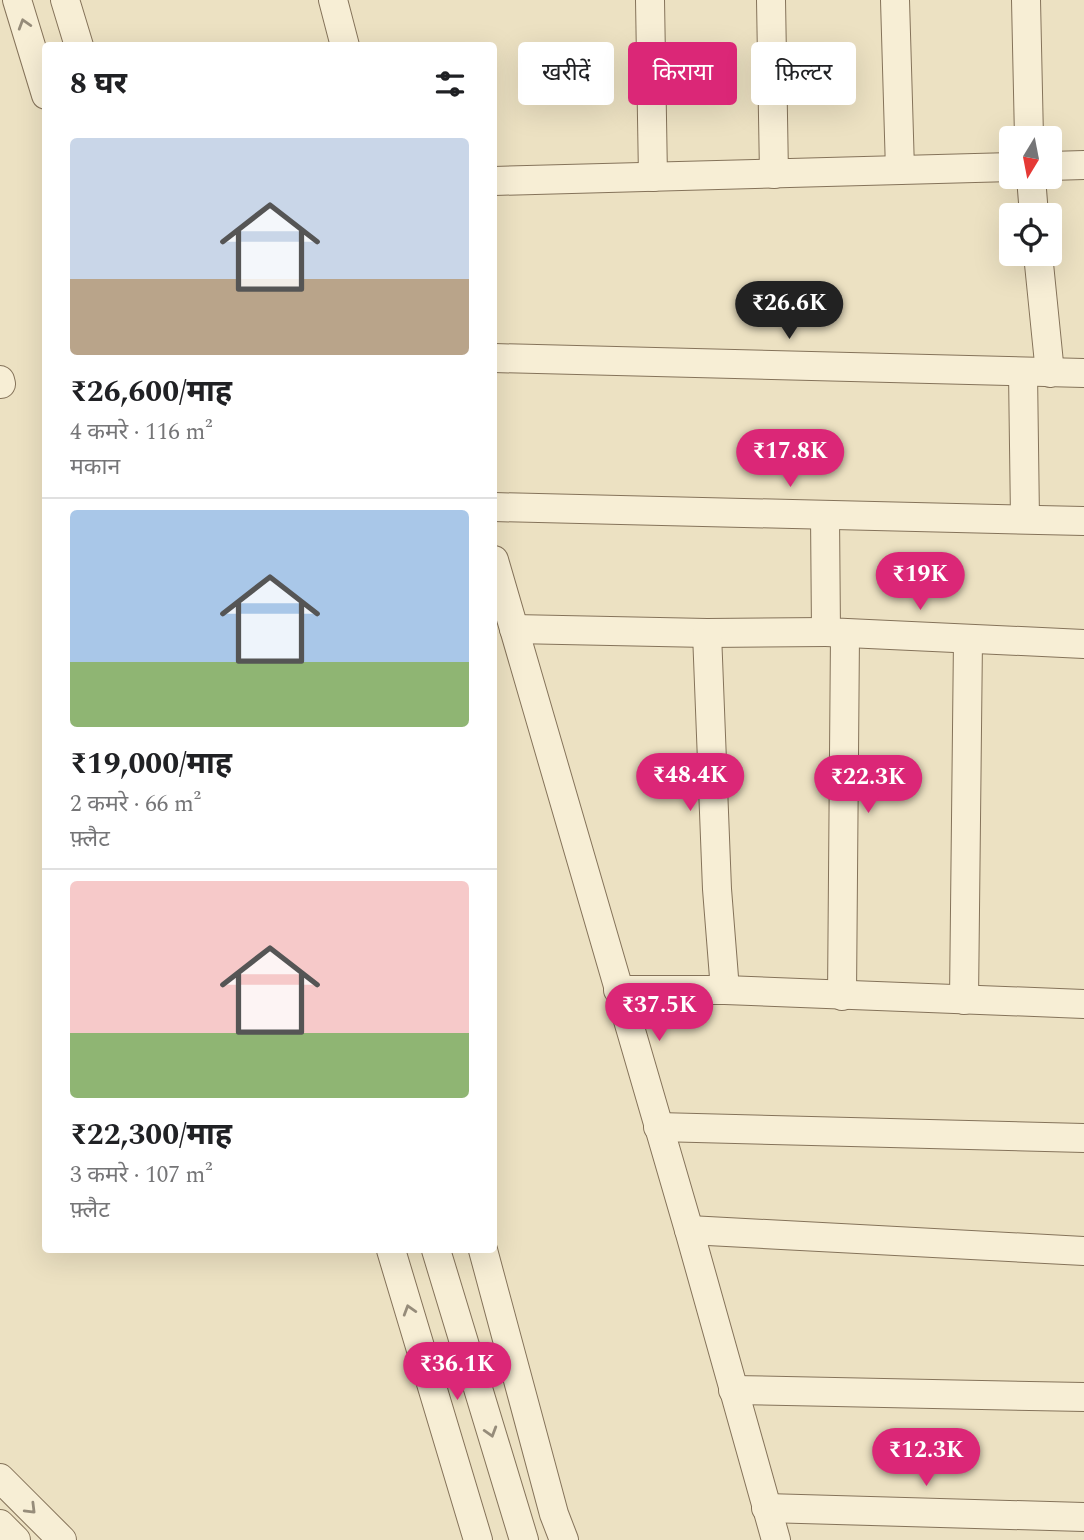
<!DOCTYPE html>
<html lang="hi">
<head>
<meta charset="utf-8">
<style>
	:root { --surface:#fff; --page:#f2f2f2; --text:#202124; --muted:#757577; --line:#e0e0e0; --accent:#db2777 }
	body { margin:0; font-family:Spectral,"Noto Sans Devanagari",serif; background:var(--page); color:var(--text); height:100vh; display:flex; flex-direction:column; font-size:26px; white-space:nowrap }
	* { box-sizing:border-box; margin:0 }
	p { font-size:23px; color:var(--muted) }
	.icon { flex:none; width:38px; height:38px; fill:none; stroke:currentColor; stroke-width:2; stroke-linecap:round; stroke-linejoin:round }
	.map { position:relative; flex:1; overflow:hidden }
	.side { position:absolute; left:42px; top:42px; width:455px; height:1211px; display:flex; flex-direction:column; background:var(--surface); border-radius:7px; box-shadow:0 7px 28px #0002 }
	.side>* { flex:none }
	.banner { position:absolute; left:518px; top:42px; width:460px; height:63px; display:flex; gap:14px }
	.needle { width:46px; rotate:190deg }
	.controls { position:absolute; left:999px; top:126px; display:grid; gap:14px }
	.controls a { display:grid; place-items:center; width:63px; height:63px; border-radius:7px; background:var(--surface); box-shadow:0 7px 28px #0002; font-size:35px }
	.price { position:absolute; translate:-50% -60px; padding:0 16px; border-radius:24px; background:var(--accent); color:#fff; font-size:23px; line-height:46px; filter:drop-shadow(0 2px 4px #0008) }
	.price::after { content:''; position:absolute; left:50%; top:42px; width:21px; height:16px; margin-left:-10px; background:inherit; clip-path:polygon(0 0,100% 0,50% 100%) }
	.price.current { background:#222; color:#fff }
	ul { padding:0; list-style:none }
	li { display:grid; align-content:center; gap:14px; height:371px; padding:0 28px }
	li+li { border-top:2px solid var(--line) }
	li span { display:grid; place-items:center; height:217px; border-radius:7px; color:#555 }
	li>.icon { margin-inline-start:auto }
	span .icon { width:126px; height:126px; fill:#fffc; stroke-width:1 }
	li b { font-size:30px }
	h2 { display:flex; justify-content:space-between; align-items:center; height:84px; padding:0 28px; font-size:30px }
	.tag { padding:0 24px; border-radius:7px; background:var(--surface); box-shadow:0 7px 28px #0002; font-size:24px; line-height:63px }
	.tag.current { background:var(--accent); color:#fff }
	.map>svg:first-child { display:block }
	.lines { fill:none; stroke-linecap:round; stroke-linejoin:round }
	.minor-casing { stroke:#85735a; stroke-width:30 }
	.minor { stroke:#f7eed5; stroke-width:28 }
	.oneway { stroke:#968c7a }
</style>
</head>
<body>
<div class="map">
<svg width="1084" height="1540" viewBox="0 0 1084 1540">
	<rect width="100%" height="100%" fill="#ece1c2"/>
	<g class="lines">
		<g class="minor-casing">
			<g id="minor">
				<polyline points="17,0 46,95"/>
				<polyline points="65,0 79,46"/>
				<polyline points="333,0 345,46"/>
				<polyline points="650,0 653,177"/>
				<polyline points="771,0 774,174"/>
				<polyline points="895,0 900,170"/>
				<polyline points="1026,0 1029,138"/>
				<polyline points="1050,166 1084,165"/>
				<polyline points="1031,177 1034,215"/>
				<polyline points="494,181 1012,167"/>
				<polyline points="1038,254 1050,373"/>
				<polyline points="494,358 1084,373"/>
				<polyline points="1023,372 1025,519"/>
				<polyline points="0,380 1,384"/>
				<polyline points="494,507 1084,521"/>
				<polyline points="825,515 826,632 1084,644"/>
				<polyline points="494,560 689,1230 776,1540"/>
				<polyline points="514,629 707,633 826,632"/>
				<polyline points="707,633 717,889 725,990"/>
				<polyline points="618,990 725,990 1084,1004"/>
				<polyline points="842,996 845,634"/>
				<polyline points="964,1000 968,639"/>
				<polyline points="658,1127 1084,1138"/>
				<polyline points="689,1230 1084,1251"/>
				<polyline points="391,1250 478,1540"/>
				<polyline points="436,1250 524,1540"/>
				<polyline points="483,1250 554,1514 564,1540"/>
				<polyline points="733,1390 1084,1397"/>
				<polyline points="0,1478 62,1540"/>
				<polyline points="766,1508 1084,1517"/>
				<polyline points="0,1524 16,1540"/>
			</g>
		</g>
		<use href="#minor" class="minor"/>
	</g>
	<defs><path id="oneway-chevron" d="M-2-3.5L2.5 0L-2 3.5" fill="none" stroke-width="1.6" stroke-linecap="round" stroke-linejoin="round" transform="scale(1.75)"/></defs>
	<g class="oneway">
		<use href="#oneway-chevron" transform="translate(24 24) rotate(-107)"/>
		<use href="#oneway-chevron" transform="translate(409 1310) rotate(-107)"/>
		<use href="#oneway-chevron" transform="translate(491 1432) rotate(73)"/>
		<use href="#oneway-chevron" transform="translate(31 1509) rotate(45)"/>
	</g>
</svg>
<div class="controls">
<a><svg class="needle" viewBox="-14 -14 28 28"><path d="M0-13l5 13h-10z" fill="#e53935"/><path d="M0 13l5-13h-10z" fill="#757577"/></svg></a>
<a><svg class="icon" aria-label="locate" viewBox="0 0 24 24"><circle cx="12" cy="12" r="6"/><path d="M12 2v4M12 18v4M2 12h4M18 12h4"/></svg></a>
</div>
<b class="price current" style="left:789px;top:341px">₹26.6K</b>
<b class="price" style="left:790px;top:489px">₹17.8K</b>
<b class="price" style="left:920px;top:612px">₹19K</b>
<b class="price" style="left:690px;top:813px">₹48.4K</b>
<b class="price" style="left:868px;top:815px">₹22.3K</b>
<b class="price" style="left:659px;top:1043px">₹37.5K</b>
<b class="price" style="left:457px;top:1402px">₹36.1K</b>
<b class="price" style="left:926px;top:1488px">₹12.3K</b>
<div class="banner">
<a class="tag">खरीदें</a>
<a class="tag current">किराया</a>
<a class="tag">फ़िल्टर</a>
</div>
<section class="side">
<h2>8 घर<svg class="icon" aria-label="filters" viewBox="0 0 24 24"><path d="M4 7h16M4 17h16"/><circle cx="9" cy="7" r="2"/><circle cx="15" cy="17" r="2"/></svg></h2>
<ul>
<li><span style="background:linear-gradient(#c9d6e8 65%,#b9a48a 0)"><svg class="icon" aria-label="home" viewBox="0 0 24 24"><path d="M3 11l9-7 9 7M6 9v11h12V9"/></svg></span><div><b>₹26,600/माह</b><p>4 कमरे · 116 m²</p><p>मकान</p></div></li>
<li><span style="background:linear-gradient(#a9c7e8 70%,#8fb573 0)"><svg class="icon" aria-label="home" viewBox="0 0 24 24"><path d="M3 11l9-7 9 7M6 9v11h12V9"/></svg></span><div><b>₹19,000/माह</b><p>2 कमरे · 66 m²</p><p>फ़्लैट</p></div></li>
<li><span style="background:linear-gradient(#f6c9c9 70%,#8fb573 0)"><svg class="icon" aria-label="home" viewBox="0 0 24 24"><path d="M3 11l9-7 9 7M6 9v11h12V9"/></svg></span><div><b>₹22,300/माह</b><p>3 कमरे · 107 m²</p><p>फ़्लैट</p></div></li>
</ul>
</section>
</div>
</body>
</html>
